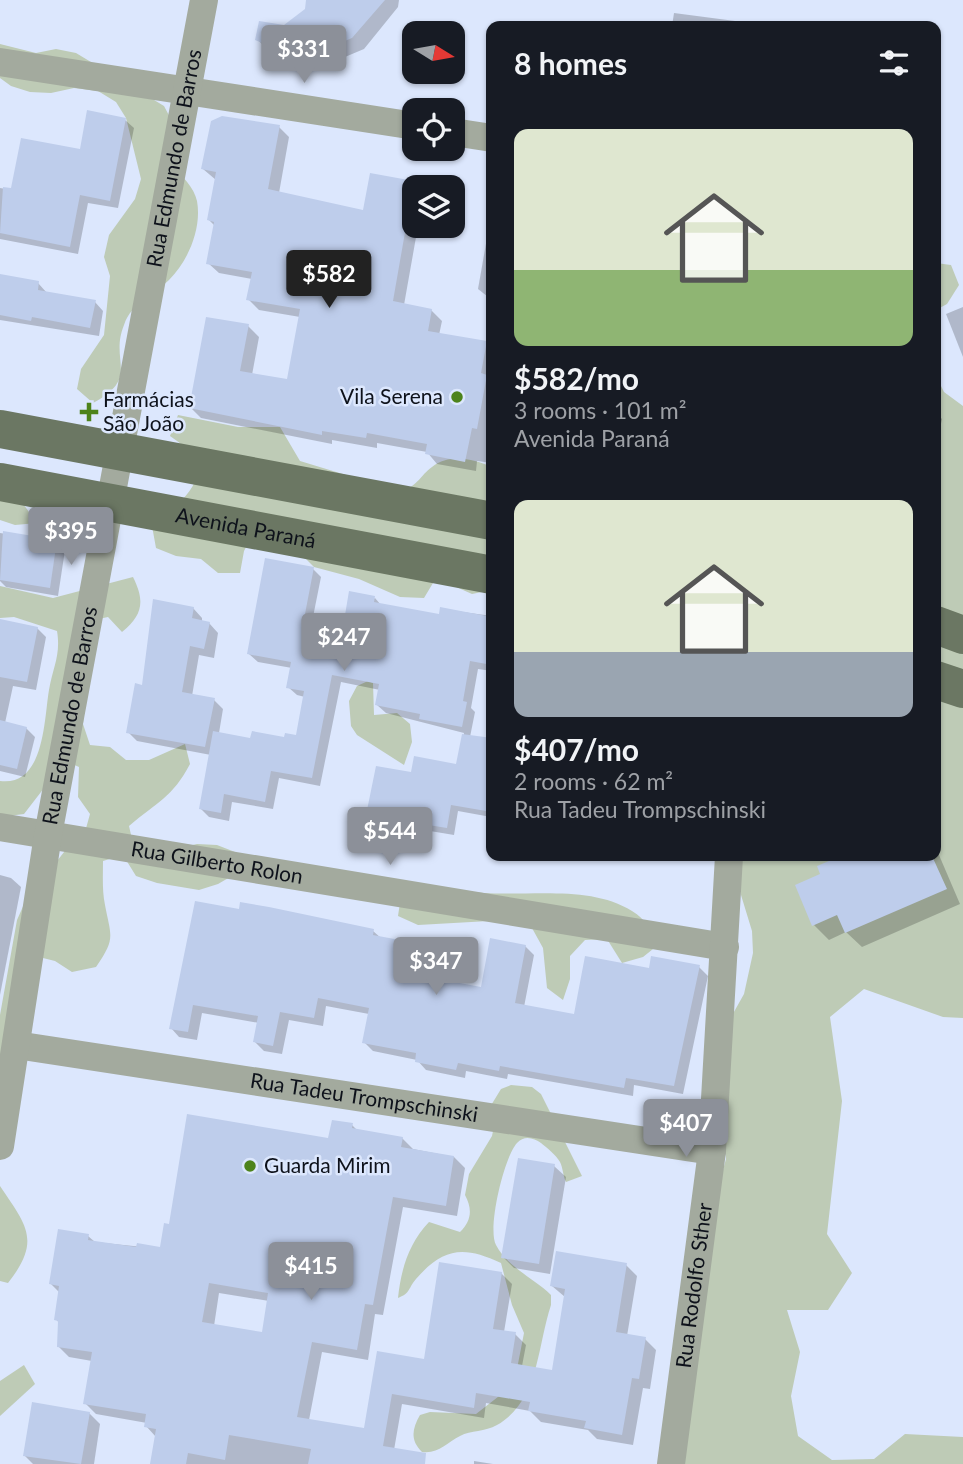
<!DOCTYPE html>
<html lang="en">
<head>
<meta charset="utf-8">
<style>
	:root { --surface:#171b24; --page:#20242c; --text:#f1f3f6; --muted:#9ea1a6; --accent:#8c9099 }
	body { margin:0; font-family:Lato,sans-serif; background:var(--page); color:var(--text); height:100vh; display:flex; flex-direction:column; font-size:26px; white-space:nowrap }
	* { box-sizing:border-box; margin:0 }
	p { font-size:23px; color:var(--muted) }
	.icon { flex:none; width:38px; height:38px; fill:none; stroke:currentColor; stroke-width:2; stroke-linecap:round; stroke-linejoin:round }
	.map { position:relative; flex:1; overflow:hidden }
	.side { position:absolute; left:486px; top:21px; width:455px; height:840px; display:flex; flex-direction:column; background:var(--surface); border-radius:14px; box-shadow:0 2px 5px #0004 }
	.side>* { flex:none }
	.needle { width:46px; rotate:101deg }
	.controls { position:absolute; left:402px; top:21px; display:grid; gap:14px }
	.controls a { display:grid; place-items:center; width:63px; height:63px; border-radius:14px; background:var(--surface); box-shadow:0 2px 5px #0004; font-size:35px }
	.price { position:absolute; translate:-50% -60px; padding:0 16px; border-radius:7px; background:var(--accent); color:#fff; font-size:23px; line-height:46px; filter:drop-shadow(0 2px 4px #0008) }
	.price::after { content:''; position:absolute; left:50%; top:42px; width:21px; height:16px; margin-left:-10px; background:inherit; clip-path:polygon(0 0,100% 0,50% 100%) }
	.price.active { background:#222; color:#fff }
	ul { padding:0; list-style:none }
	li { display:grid; align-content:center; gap:14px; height:371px; padding:0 28px }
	li span { display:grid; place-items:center; height:217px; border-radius:14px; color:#555 }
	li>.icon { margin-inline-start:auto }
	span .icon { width:126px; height:126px; fill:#fffc; stroke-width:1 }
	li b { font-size:30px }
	h2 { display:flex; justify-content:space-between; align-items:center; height:84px; padding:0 28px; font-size:30px }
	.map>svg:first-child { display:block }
	.green { fill:#becbb6 }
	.shadow { fill:#0003; fill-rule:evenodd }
	.building { fill:#becdeb; fill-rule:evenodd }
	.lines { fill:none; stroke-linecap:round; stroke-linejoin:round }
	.street { stroke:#a3aa9e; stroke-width:28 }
	.primary { stroke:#6b7763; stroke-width:38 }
	.poi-dot { fill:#4d831b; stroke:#dce7fd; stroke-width:2.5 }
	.labels { text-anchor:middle; stroke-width:5; stroke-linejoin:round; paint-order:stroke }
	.street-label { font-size:21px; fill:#0e121b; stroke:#dce7fd }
	.poi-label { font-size:21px; fill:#0e121b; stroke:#dce7fd; text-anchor:start }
</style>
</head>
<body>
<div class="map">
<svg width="963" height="1464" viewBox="0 0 963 1464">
	<rect width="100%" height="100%" fill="#dce7fd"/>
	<g class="green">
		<path d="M0,44L36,53L56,49L76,53L164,106L174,125L172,166C182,176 194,187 197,201C202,229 188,261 169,280C153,295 132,302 124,325C109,362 141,377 93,403L77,389L81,369L104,335L110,276L104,257L109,235L135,199L141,179L126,118L116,102L98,91L74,88L51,93L30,92L11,86L0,78Z"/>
		<polygon points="936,263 951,265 959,285 947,304 936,310"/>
		<polygon points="936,376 944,392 963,406 963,1018 943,1017 864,989 830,1017 842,1101 827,1234 852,1273 828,1310 787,1310 800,1352 791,1396 798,1436 832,1460 874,1459 905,1434 963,1437 963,1464 680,1464 721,1177 726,1159 724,1138 730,1019 744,994 753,953 752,931 741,895 739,856 936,856"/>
		<path d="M178,415L238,427H280L300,461L402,492C420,483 419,477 432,467C450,453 473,459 492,467V590L472,594L436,578L424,598L400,597L359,579L314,567L306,559L254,532L244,551L240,573H218L201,559L176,556L156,548L152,526C187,498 223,471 170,436Z"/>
		<polygon points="0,487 13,490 37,523 15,525 0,520"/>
		<path d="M133,577C145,601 143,615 122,632L108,617L94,620L83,724L90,745L110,747L126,760H149L185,744L190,764C172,798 157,802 129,826L134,848L175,849L197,844L217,845L235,852L237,873L218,884L199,890L157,883L136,876L123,855L103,861C103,875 102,891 105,905C111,937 116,938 96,967L72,972L55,961L35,956L0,1091V1015L17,920L25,902L68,847L85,832L90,814L78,797L79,767L61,759L51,779L24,814L0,817V781C45,787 44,718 49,690C53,667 61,655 57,631L14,617L0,618V586L53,598Z"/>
		<polygon points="368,681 373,683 374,715 397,713 410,724 412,742 404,765 357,735 351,726 349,701 357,686"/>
		<path d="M419,885C442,885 462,892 484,893C529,896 592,885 632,911C646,919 651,931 658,945L643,957L622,963L607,939L585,940L570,956V979L563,1000L547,988L543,948L532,928L489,921L418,925L398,916L401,896Z"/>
		<path d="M511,1085L532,1087L541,1094L582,1176L566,1182C563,1176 563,1168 560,1162C556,1155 547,1148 541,1143C534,1138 524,1135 517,1143C504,1157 487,1229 496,1245C508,1268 534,1278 551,1295V1305C537,1347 539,1401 497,1425C485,1432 471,1430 460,1436C446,1443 439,1454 422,1452C410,1440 412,1429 420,1415L430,1412L476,1414L503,1393L516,1374L524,1333L512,1305L501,1263C464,1246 444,1247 416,1279C408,1288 411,1293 398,1298C401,1269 409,1243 429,1222L460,1232C471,1221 473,1210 465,1195L469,1174L492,1136L494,1126L490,1107L501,1089Z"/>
		<path d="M0,1186C26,1225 42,1240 8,1283L0,1281Z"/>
		<polygon points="24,1365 35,1384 0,1416 0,1381"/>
	</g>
	<g class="shadow">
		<polygon points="307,0 399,0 398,7 364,49 333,62 295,62 269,51 257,39 284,27 307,10"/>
		<polygon points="674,13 758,24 760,26 672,26"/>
		<polygon points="125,120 134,128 118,208 88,203 78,254 0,239 0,188 12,190 81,151"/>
		<polygon points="279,127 289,137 279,193 364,212 413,182 418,187 415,187 415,226 418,226 404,305 431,310 442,321 439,335 492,344 492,463 477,461 476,471 437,464 427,452 377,443 377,448 332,440 332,444 201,418 191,408 248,326 259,337 252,375 289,381 300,317 259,310 248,299 252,279 219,273 208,263 215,226 209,220 216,180 203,169"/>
		<polygon points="487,238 492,239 492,300 478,289"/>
		<polygon points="0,280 38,283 47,293 95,302 103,311 99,336 0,320"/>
		<polygon points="963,307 963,357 946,314"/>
		<polygon points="936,413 942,419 936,448"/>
		<polygon points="0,533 57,542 65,550 58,596 6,587 0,581"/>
		<polygon points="313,569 321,577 313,617 345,623 375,598 381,605 440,616 441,609 492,616 492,671 478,669 471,708 475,712 470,737 492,740 492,849 486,843 491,817 458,811 454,835 376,822 368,815 412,775 458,766 464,733 386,713 377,705 380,690 341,682 320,786 279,778 273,809 232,802 229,821 209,817 201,809 211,755 137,741 128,732 143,687 193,608 202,618 202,622 209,623 218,633 214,658 199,655 192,696 214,700 223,709 219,733 252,740 297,737 305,697 297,695 288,687 292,668 258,662 249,654"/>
		<polygon points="0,621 37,628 46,637 36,690 13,686 5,723 26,728 35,737 25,777 0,771"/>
		<polygon points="936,848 960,904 862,947 846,932 829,940 814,925 823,875 819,867 846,856 936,856"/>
		<polygon points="0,875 11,878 21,887 0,995"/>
		<polygon points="197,903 373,931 381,938 431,948 440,957 436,980 483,989 525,946 534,955 524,1007 576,1016 650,970 699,967 708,976 683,1094 634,1085 633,1096 508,1074 507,1079 466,1071 465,1078 426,1070 417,1060 373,1051 364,1042 369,1014 326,1006 323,1026 289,1020 282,1054 264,1051 255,1042 259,1023 202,1013 197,1040 179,1037 171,1028"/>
		<path d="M352,1125L358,1131L402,1138L413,1149L454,1157L465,1168L457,1216L403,1207L383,1315L375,1314L368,1360L322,1352L309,1420L365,1430L378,1353L426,1361L501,1273L512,1284L504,1332L515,1334L526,1345L522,1366L554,1372L565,1297L552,1286L626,1265L637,1276L627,1336L645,1339L656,1350L650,1389L643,1388L633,1445L597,1439L588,1430L541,1422L530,1411L486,1403L484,1418L402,1404L394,1450L416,1464H152L156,1437L146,1426L147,1423L96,1414L85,1403L92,1361L69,1357L58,1346L59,1323L56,1319L60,1293L51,1284L88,1236L95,1242L162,1249L170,1226L330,1140ZM219,1293L269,1301L263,1334L214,1326Z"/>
		<polygon points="554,1166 566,1177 550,1274 514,1268 503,1257"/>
		<polygon points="89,1413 100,1424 94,1464 33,1464 25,1456"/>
		<polygon points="474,1461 493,1464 474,1464"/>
	</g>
	<g class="building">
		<polygon points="306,0 385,0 352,38 321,51 282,51 255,40 259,21 284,25 305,9"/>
		<polygon points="87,110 126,118 110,201 80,195 70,247 0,233 3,187 11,188 21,138 80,149"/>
		<polygon points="222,116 280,125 268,189 363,210 370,173 414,181 393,301 432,309 428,331 487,341 481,373 487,375 477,429 472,428 465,462 425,454 427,444 405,440 367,433 366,438 322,431 322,435 189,408 206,317 249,324 240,371 287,379 300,309 246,300 252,272 206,264 214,222 207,220 216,172 201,169 211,121"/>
		<polygon points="0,274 39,281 38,290 96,300 90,328 32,317 31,321 0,315"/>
		<polygon points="3,531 57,540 50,588 0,580"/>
		<polygon points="265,558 314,567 305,614 344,621 349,591 375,596 374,602 439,614 440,607 492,617 492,665 470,661 463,701 467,702 462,727 419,719 420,714 375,705 379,684 332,675 312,778 271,771 265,802 224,794 221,813 199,809 213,731 250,738 252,731 284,737 285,733 296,735 304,691 286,688 291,662 247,654"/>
		<polygon points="153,599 194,607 192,618 210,622 204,649 190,646 182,692 215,698 205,747 126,733 135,683 142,685"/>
		<polygon points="0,619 38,627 27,682 0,677"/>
		<polygon points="0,720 27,727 17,769 0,765"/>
		<polygon points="462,734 492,738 492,812 451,805 447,828 366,815 376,766 411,772 414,756 456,764"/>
		<polygon points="841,856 932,856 947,889 845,933 837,915 812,926 795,885 820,874 817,866"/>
		<polygon points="195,901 239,909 240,902 269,907 374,929 373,935 432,946 427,977 481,987 490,938 526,945 515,1003 574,1014 585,956 649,968 651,956 700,965 674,1086 626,1078 624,1088 500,1066 499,1071 458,1063 456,1070 415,1062 416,1053 362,1043 369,1008 318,998 314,1018 280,1012 273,1046 253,1042 258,1016 193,1005 188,1032 169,1029"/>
		<path d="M187,1114L328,1138L332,1120L353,1123L352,1128L403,1137L401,1147L454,1156L446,1206L393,1197L373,1305L365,1304L357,1350L312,1342L297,1417L364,1428L377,1351L424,1359L439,1262L502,1272L493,1329L516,1332L511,1363L552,1370L565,1289L550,1286L556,1251L627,1263L616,1332L646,1337L639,1379L632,1378L622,1435L584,1428L586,1421L528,1411L530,1402L476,1393L474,1408L392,1394L383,1446L426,1453L425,1464H308L311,1449L229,1435L225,1460L188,1453L186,1464H150L156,1429L144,1427L146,1414L83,1404L92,1352L57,1347L58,1321L54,1320L59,1286L49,1284L58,1229L89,1234L88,1240L136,1247L137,1243L160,1247L164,1223L169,1224ZM209,1283L268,1293L262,1332L202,1322Z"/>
		<polygon points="518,1158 555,1164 539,1264 501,1258"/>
		<polygon points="32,1402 90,1412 81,1464 23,1456"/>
	</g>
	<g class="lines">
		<g class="street">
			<polyline points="0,62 415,126"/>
			<polyline points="453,132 492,138"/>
			<path id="s1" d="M0,827L725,947"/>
			<path id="s2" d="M16,1045L712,1151"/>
			<path id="s3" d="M0,1146L48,835L204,0"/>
			<path id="s4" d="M671,1464L712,1151L729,856"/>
		</g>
		<g class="primary">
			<polyline points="0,429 492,521"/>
			<path id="s5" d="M0,482L492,575"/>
			<polyline points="936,625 963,635"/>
			<polyline points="936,680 963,689"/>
		</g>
	</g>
	<g class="poi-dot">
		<circle cx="457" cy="397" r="7"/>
		<path d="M85.5 401.5h7v7h7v7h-7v7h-7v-7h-7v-7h7z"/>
		<circle cx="250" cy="1166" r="7"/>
	</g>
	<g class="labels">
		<g class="street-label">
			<text dy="7" stroke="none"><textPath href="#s3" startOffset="1003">Rua Edmundo de Barros</textPath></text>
			<text dy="7" stroke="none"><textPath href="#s5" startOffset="250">Avenida Paraná</textPath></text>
			<text dy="7" stroke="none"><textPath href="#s3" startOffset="436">Rua Edmundo de Barros</textPath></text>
			<text dy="7" stroke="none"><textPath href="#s1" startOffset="220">Rua Gilberto Rolon</textPath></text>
			<text dy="7" stroke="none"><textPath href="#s2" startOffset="352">Rua Tadeu Trompschinski</textPath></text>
			<text dy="7" stroke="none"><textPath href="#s4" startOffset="180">Rua Rodolfo Sther</textPath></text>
		</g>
		<g class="poi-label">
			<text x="443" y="404" text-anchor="end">Vila Serena</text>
			<text x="103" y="407">Farmácias<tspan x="103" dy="24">São João</tspan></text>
			<text x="264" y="1173">Guarda Mirim</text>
		</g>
	</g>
</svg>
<div class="controls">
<a><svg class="needle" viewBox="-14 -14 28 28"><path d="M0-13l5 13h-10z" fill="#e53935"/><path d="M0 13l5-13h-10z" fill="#9ea1a6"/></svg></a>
<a><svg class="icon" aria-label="locate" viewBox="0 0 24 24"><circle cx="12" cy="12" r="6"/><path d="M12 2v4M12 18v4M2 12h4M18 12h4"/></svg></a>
<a><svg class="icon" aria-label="layers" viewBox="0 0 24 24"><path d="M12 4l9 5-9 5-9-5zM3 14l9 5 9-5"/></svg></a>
</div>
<b class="price" style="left:304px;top:85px">$331</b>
<b class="price active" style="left:329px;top:310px">$582</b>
<b class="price" style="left:71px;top:567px">$395</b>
<b class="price" style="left:344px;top:673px">$247</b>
<b class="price" style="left:390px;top:867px">$544</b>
<b class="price" style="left:436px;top:997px">$347</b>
<b class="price" style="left:686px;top:1159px">$407</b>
<b class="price" style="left:311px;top:1302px">$415</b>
<section class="side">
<h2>8 homes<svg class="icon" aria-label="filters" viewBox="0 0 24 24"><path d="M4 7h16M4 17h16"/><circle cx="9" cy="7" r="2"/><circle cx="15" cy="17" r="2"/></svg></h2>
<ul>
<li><span style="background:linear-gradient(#dfe7d0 65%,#8fb573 0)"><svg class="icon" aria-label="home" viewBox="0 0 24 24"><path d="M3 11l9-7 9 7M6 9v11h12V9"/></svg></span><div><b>$582/mo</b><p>3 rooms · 101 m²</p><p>Avenida Paraná</p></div></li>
<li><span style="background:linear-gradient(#dfe7d0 70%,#9aa5b1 0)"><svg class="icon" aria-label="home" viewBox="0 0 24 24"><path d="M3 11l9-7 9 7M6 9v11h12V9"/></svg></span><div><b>$407/mo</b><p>2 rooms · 62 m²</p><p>Rua Tadeu Trompschinski</p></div></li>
</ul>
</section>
</div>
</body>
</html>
